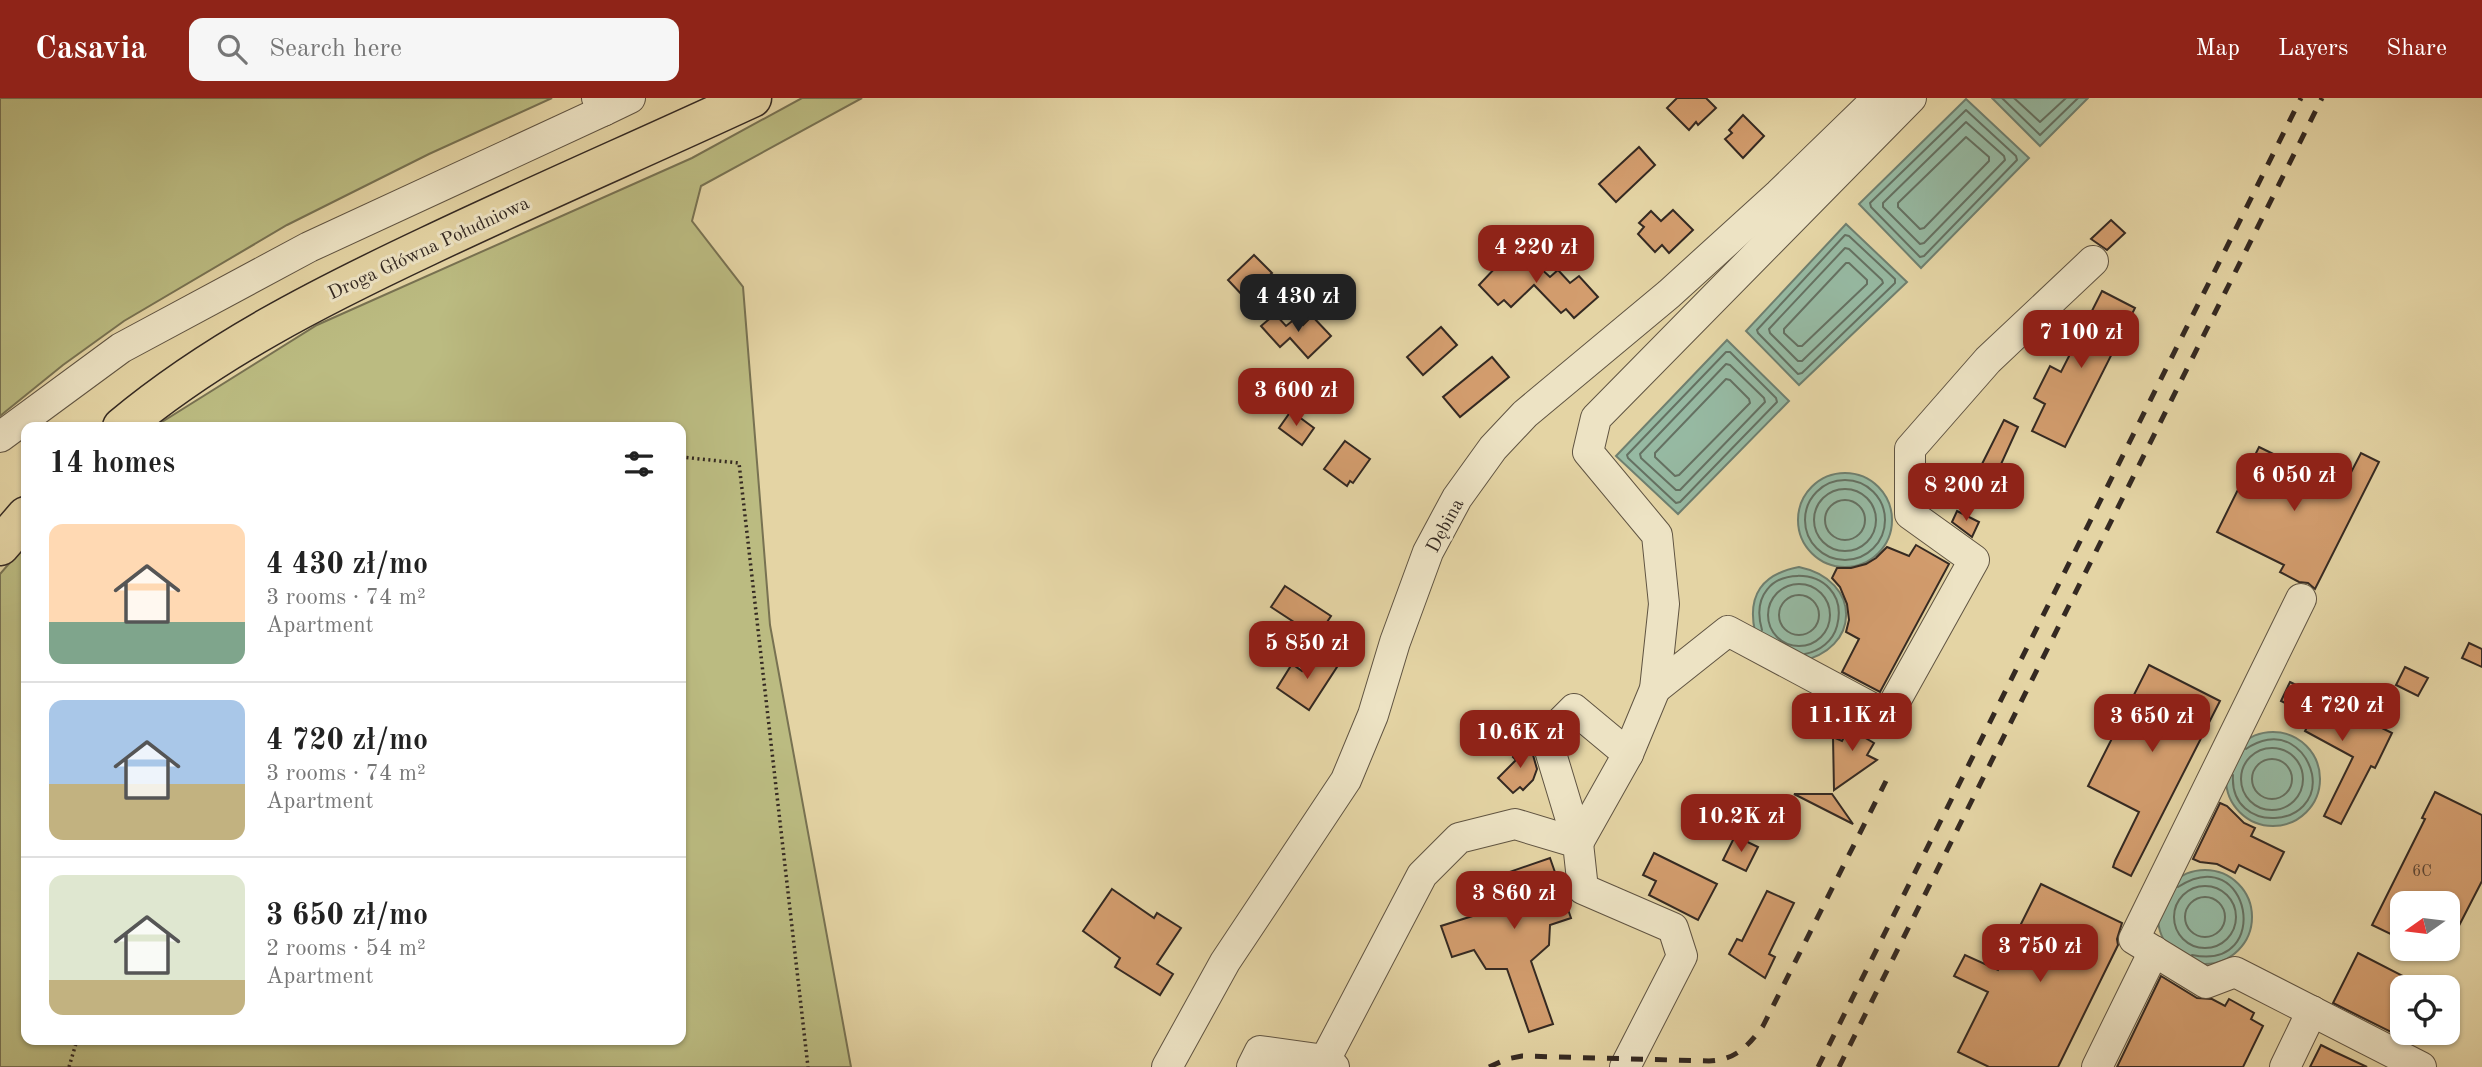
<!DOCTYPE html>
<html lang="en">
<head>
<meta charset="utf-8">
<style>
	:root { --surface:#fff; --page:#f6f6f6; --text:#222; --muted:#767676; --line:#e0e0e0; --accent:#8f2418 }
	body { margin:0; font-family:"Old Standard TT",serif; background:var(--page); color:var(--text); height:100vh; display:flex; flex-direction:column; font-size:26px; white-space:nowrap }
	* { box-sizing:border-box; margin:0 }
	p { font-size:23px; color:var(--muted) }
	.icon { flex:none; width:38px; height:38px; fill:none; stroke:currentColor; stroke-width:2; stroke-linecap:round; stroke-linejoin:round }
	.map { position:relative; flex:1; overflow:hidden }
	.panel { position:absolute; left:21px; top:324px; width:665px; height:623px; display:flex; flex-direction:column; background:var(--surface); border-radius:14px; box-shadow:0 2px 5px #0004 }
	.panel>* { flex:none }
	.needle { width:46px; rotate:256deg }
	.tools { position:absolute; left:2390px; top:793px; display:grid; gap:14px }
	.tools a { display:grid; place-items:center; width:70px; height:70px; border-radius:14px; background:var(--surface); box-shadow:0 2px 5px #0004; font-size:35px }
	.price { position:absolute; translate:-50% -60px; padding:0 16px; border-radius:14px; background:var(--accent); color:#fff; font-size:23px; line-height:46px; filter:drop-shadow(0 2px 4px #0008) }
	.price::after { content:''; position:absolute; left:50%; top:42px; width:21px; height:16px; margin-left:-10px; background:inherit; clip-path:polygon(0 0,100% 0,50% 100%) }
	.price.selected { background:#222; color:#fff }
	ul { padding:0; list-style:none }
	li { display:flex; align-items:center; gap:21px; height:175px; padding:0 28px }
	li+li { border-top:2px solid var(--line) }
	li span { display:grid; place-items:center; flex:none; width:196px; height:140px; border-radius:14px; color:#555 }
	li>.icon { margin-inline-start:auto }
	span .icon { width:84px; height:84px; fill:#fffc; stroke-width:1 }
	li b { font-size:30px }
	h2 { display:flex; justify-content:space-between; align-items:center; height:84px; padding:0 28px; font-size:30px }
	header { display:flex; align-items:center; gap:42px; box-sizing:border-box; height:98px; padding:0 35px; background:var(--accent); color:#fff }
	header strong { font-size:33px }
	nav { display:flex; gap:38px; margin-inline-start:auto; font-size:24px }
	.search { width:490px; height:63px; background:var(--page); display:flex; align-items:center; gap:18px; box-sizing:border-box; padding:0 24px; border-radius:14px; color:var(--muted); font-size:26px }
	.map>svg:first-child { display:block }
	.green { fill:#bbbb81; stroke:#787252; stroke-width:2 }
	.water { fill:#96b9a2; stroke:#6f7f6f; stroke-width:2 }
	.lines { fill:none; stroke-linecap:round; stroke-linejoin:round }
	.shore { stroke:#657162; stroke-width:2 }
	.stream { stroke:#6f7f6f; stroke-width:6 }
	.building { fill:#d39d6e; stroke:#342922; stroke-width:2 }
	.minor-casing { stroke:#605442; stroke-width:32 }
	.major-casing { stroke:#342922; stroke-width:41 }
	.path { stroke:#342922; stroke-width:3.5; stroke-dasharray:2 3.5; stroke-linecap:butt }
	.minor { stroke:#ede3c4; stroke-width:30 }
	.major { stroke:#e4d4a4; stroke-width:38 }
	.rail { stroke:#342922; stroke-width:5; stroke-dasharray:12 12; stroke-linecap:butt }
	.labels { text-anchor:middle; stroke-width:6; stroke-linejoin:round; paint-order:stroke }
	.number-label { font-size:16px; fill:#5c4635 }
	.street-label { font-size:19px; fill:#342922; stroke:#ede3c4 }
</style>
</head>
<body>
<header>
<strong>Casavia</strong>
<div class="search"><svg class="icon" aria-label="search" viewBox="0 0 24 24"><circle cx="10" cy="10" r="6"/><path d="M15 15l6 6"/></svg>Search here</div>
<nav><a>Map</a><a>Layers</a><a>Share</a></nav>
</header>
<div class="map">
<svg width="2482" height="969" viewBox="0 0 2482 969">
	<rect width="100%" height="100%" fill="#e4d4a4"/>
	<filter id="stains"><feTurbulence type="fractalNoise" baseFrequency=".00286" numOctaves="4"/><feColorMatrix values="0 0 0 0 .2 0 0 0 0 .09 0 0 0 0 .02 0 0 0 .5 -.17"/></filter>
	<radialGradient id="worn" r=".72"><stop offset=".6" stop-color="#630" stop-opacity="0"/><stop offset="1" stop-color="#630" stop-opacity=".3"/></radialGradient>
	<g class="green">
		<polygon points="0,0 552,0 429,56 287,127 124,223 63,267 0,318"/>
		<polygon points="802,0 862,0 701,88 692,123 743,189 770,527 851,969 0,969 0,476 26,446 26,942 681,942 681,329 154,329 317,227 692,60"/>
	</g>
	<g class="water">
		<polygon points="1992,0 2088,0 2040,48"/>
		<polygon points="1966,1 2029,60 1921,170 1859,106"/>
		<polygon points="1846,126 1907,184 1799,287 1746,233"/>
		<polygon points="1727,242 1789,303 1678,416 1616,358"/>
		<circle cx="1845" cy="422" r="47"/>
		<path d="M1799,469C1862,482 1862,552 1798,564L1755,534C1747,497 1762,476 1799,469Z"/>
		<circle cx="2273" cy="681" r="47"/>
		<circle cx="2205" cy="819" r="47"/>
	</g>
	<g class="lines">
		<g class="shore">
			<polyline points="2002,0 2040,37 2078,0"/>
			<polyline points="2014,0 2040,24 2066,0"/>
			<polygon points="1966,12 2016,58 2017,62 1924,158 1920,159 1871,109 1870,105"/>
			<polygon points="1966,24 2004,58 2005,62 1924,145 1920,146 1883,109 1883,105"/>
			<polygon points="1966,39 1989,59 1989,63 1924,130 1920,131 1898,109 1898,105"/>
			<polygon points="1845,137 1849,138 1895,181 1895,185 1802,275 1798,276 1758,235 1757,232"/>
			<polygon points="1845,150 1849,151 1882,182 1883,185 1802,263 1798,263 1770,235 1769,231"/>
			<polygon points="1846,165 1849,165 1867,182 1867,186 1802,248 1798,248 1784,235 1784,231"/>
			<polygon points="1726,254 1730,254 1776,300 1777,304 1680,404 1676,405 1628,360 1627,357"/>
			<polygon points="1726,266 1730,267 1764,300 1765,304 1680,392 1676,392 1641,360 1640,356"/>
			<polygon points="1726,281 1730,282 1749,301 1750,305 1679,377 1675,378 1655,359 1655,355"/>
			<circle cx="1845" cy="422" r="40"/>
			<circle cx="1845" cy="422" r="31"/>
			<circle cx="1845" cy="422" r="20"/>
			<circle cx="1799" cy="517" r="31"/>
			<circle cx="1799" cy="517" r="20"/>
			<path d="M1762,532C1741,459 1854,462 1837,528C1833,543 1820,553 1805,556"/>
			<circle cx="2272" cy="681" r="31"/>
			<circle cx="2272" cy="681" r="20"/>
			<path d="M2233,677C2229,738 2322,731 2312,676C2309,663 2303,653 2291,646C2276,637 2259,642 2246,651"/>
			<circle cx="2205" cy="819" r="31"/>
			<path d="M2178,789C2250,742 2274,874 2192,857"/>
			<circle cx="2205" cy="819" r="20"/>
		</g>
		<polyline class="stream" points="25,467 26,470"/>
	</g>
	<g class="building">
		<polygon points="1677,0 1706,0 1716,10 1698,27 1696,24 1689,32 1667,10"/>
		<polygon points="1743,17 1764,38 1743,60 1725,41 1732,35 1729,32"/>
		<polygon points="1639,49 1655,67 1616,104 1599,86"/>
		<polygon points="1673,112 1693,132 1669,155 1662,147 1655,154 1638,136 1644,129 1639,125 1651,113 1661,123"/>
		<polygon points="2111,122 2125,135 2107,152 2091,141"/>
		<polygon points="1516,148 1550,179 1558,172 1570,185 1579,178 1598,199 1574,220 1566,211 1561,215 1534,187 1511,209 1504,202 1498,207 1479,187"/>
		<polygon points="1254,157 1272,175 1245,200 1228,182"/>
		<polygon points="2102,193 2135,210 2065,349 2032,333 2045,306 2034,300 2050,268 2061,274"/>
		<polygon points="1275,216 1286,228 1296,220 1303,227 1312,218 1331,238 1308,260 1290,240 1280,249 1261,228"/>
		<polygon points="1441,229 1457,247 1423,277 1407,259"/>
		<polygon points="1492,259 1509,279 1460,319 1443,299"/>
		<polygon points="1291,313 1314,330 1302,347 1279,330"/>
		<polygon points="2004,322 2018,329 1997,375 1981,368"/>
		<polygon points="1345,343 1370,361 1353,385 1350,383 1347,388 1324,371"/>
		<polygon points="2259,349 2343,390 2361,355 2379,364 2315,491 2308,485 2299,484 2280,474 2284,467 2217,434"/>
		<polygon points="1957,413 1979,424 1972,439 1952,424"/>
		<polygon points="1916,447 1949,466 1880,594 1842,574 1859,541 1846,534 1849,522 1847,506 1840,489 1832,480 1837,470 1851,470 1866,466 1876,460 1887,449 1909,458"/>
		<polygon points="1285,488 1331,518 1317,539 1271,509"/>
		<polygon points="2469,545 2482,551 2482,569 2462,560"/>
		<polygon points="1314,554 1337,569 1309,612 1277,590 1292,566 1302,573"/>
		<polygon points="2149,567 2220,603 2131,778 2113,769 2115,763 2139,714 2088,688"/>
		<polygon points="2405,569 2428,580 2418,598 2396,587"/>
		<polygon points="2290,584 2392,635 2375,670 2371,668 2341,726 2324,718 2353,659 2305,633 2313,618 2281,603"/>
		<polygon points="1854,620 1869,628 1864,639 1874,645 1867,657 1877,662 1834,692 1833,639 1842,643"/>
		<polygon points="1529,643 1537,671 1533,682 1523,692 1520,689 1513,695 1498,680 1516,662 1513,659"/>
		<polygon points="2435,694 2482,717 2482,783 2448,849 2448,805 2403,805 2403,842 2372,827 2425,721 2422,720"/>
		<polygon points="1794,696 1832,696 1853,726"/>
		<polygon points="2220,705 2227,708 2244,725 2255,730 2251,738 2284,754 2270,782 2239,767 2235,775 2217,766 2200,764 2193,761"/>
		<polygon points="1735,738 1758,749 1746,773 1723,762"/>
		<polygon points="1654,755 1717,786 1698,822 1649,797 1656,783 1643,777"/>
		<polygon points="1550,760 1571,820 1550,827 1549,847 1531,863 1553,926 1529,934 1507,871 1486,871 1474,852 1452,859 1441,828 1482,815 1472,787"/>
		<polygon points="2041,786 2122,825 2117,841 2118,847 2058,969 1989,969 1958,954 1988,894 1954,878 1965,857 1998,872"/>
		<polygon points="1112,791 1154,820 1157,815 1181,830 1157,866 1173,876 1160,897 1115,869 1120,860 1083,833"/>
		<polygon points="1767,793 1794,805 1769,856 1775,859 1765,880 1729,856 1737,841 1742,843"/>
		<polygon points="2358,855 2403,878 2403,940 2333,905"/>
		<polygon points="2161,878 2197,900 2212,901 2225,908 2229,901 2254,915 2251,921 2263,928 2243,969 2117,969"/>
		<polygon points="2321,947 2335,954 2367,969 2310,969"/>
	</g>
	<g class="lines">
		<g class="minor-casing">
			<g id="minor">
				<polyline points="597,0 603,13 630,0"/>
				<polyline points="0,339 121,250 309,149 603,13"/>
				<polyline points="2301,501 2134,841 2206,885 2235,874 2421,969"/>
				<polyline points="1655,591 1728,533 1887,618 1974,462 1910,416 1910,351 1988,262 2093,163"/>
				<polyline points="1578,745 1628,656 1655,591 1664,506 1657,437 1588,354 1596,320 1911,0"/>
				<polyline points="1578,745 1546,639 1574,611 1628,656"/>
				<polyline points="1325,962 1422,777 1459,740 1515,726 1578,745 1583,791 1673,830 1682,858 1625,969"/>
				<polyline points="1167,969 1225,864 1346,682 1373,617 1395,544 1428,454 1457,400 1493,350 1525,316 1669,196 1779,96 1878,0"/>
				<polyline points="1252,969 1260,953 1325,962 1334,969"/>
				<polyline points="2097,969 2154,853"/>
				<polyline points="2285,969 2312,913"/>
			</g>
		</g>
		<g class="major-casing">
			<g id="major">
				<path d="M122,329C213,253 320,199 428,148C535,97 644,50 752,0"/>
				<polyline points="0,448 26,418"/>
			</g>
		</g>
		<g class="path">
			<polyline points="681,359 739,365 808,969"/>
			<polyline points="69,969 77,942"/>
		</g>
		<use href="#minor" class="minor"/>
		<use href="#major" class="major"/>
		<g class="rail">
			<path d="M1489,969L1507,961L1522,958L1709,963C1736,962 1748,948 1763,928L1886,683"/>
			<polyline points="1818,969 2301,0"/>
			<polyline points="1839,969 2322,0"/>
		</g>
	</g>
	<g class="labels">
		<g class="number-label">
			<text x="2422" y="778">6C</text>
		</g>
		<g class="street-label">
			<text transform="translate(428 149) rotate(-25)" y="7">Droga Główna Południowa</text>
			<text transform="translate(1444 427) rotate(-62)" y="7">Dębina</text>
		</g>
	</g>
	<rect width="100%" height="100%" filter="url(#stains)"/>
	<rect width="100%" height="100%" fill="url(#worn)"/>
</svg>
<div class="tools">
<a><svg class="needle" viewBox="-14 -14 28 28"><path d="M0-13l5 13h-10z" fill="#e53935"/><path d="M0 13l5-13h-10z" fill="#767676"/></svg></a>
<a><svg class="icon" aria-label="locate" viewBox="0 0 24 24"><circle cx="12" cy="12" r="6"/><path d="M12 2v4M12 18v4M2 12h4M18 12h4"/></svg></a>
</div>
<b class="price" style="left:1536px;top:187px">4 220 zł</b>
<b class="price selected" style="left:1298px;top:236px">4 430 zł</b>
<b class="price" style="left:2081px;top:272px">7 100 zł</b>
<b class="price" style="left:1296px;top:330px">3 600 zł</b>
<b class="price" style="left:2294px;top:415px">6 050 zł</b>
<b class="price" style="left:1966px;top:425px">8 200 zł</b>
<b class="price" style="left:1307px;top:583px">5 850 zł</b>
<b class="price" style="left:2342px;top:645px">4 720 zł</b>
<b class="price" style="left:1852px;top:655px">11.1K zł</b>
<b class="price" style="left:2152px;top:656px">3 650 zł</b>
<b class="price" style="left:1520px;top:672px">10.6K zł</b>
<b class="price" style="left:1741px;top:756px">10.2K zł</b>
<b class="price" style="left:1514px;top:833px">3 860 zł</b>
<b class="price" style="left:2040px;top:886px">3 750 zł</b>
<section class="panel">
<h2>14 homes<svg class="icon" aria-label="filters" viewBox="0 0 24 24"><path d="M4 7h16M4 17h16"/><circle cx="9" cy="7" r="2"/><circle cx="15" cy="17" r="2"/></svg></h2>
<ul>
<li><span style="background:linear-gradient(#ffd9b3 70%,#7fa58c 0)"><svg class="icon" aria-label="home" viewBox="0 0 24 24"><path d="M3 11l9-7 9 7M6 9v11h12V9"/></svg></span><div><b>4 430 zł/mo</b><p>3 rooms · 74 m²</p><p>Apartment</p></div></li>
<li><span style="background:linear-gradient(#a9c7e8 60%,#c2b280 0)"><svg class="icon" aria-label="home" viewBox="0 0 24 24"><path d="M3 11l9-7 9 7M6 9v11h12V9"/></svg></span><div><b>4 720 zł/mo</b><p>3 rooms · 74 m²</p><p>Apartment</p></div></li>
<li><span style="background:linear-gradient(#dfe7d0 75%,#c2b280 0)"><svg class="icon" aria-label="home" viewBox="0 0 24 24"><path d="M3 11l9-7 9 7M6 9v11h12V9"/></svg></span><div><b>3 650 zł/mo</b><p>2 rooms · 54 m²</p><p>Apartment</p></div></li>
</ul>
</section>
</div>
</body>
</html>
